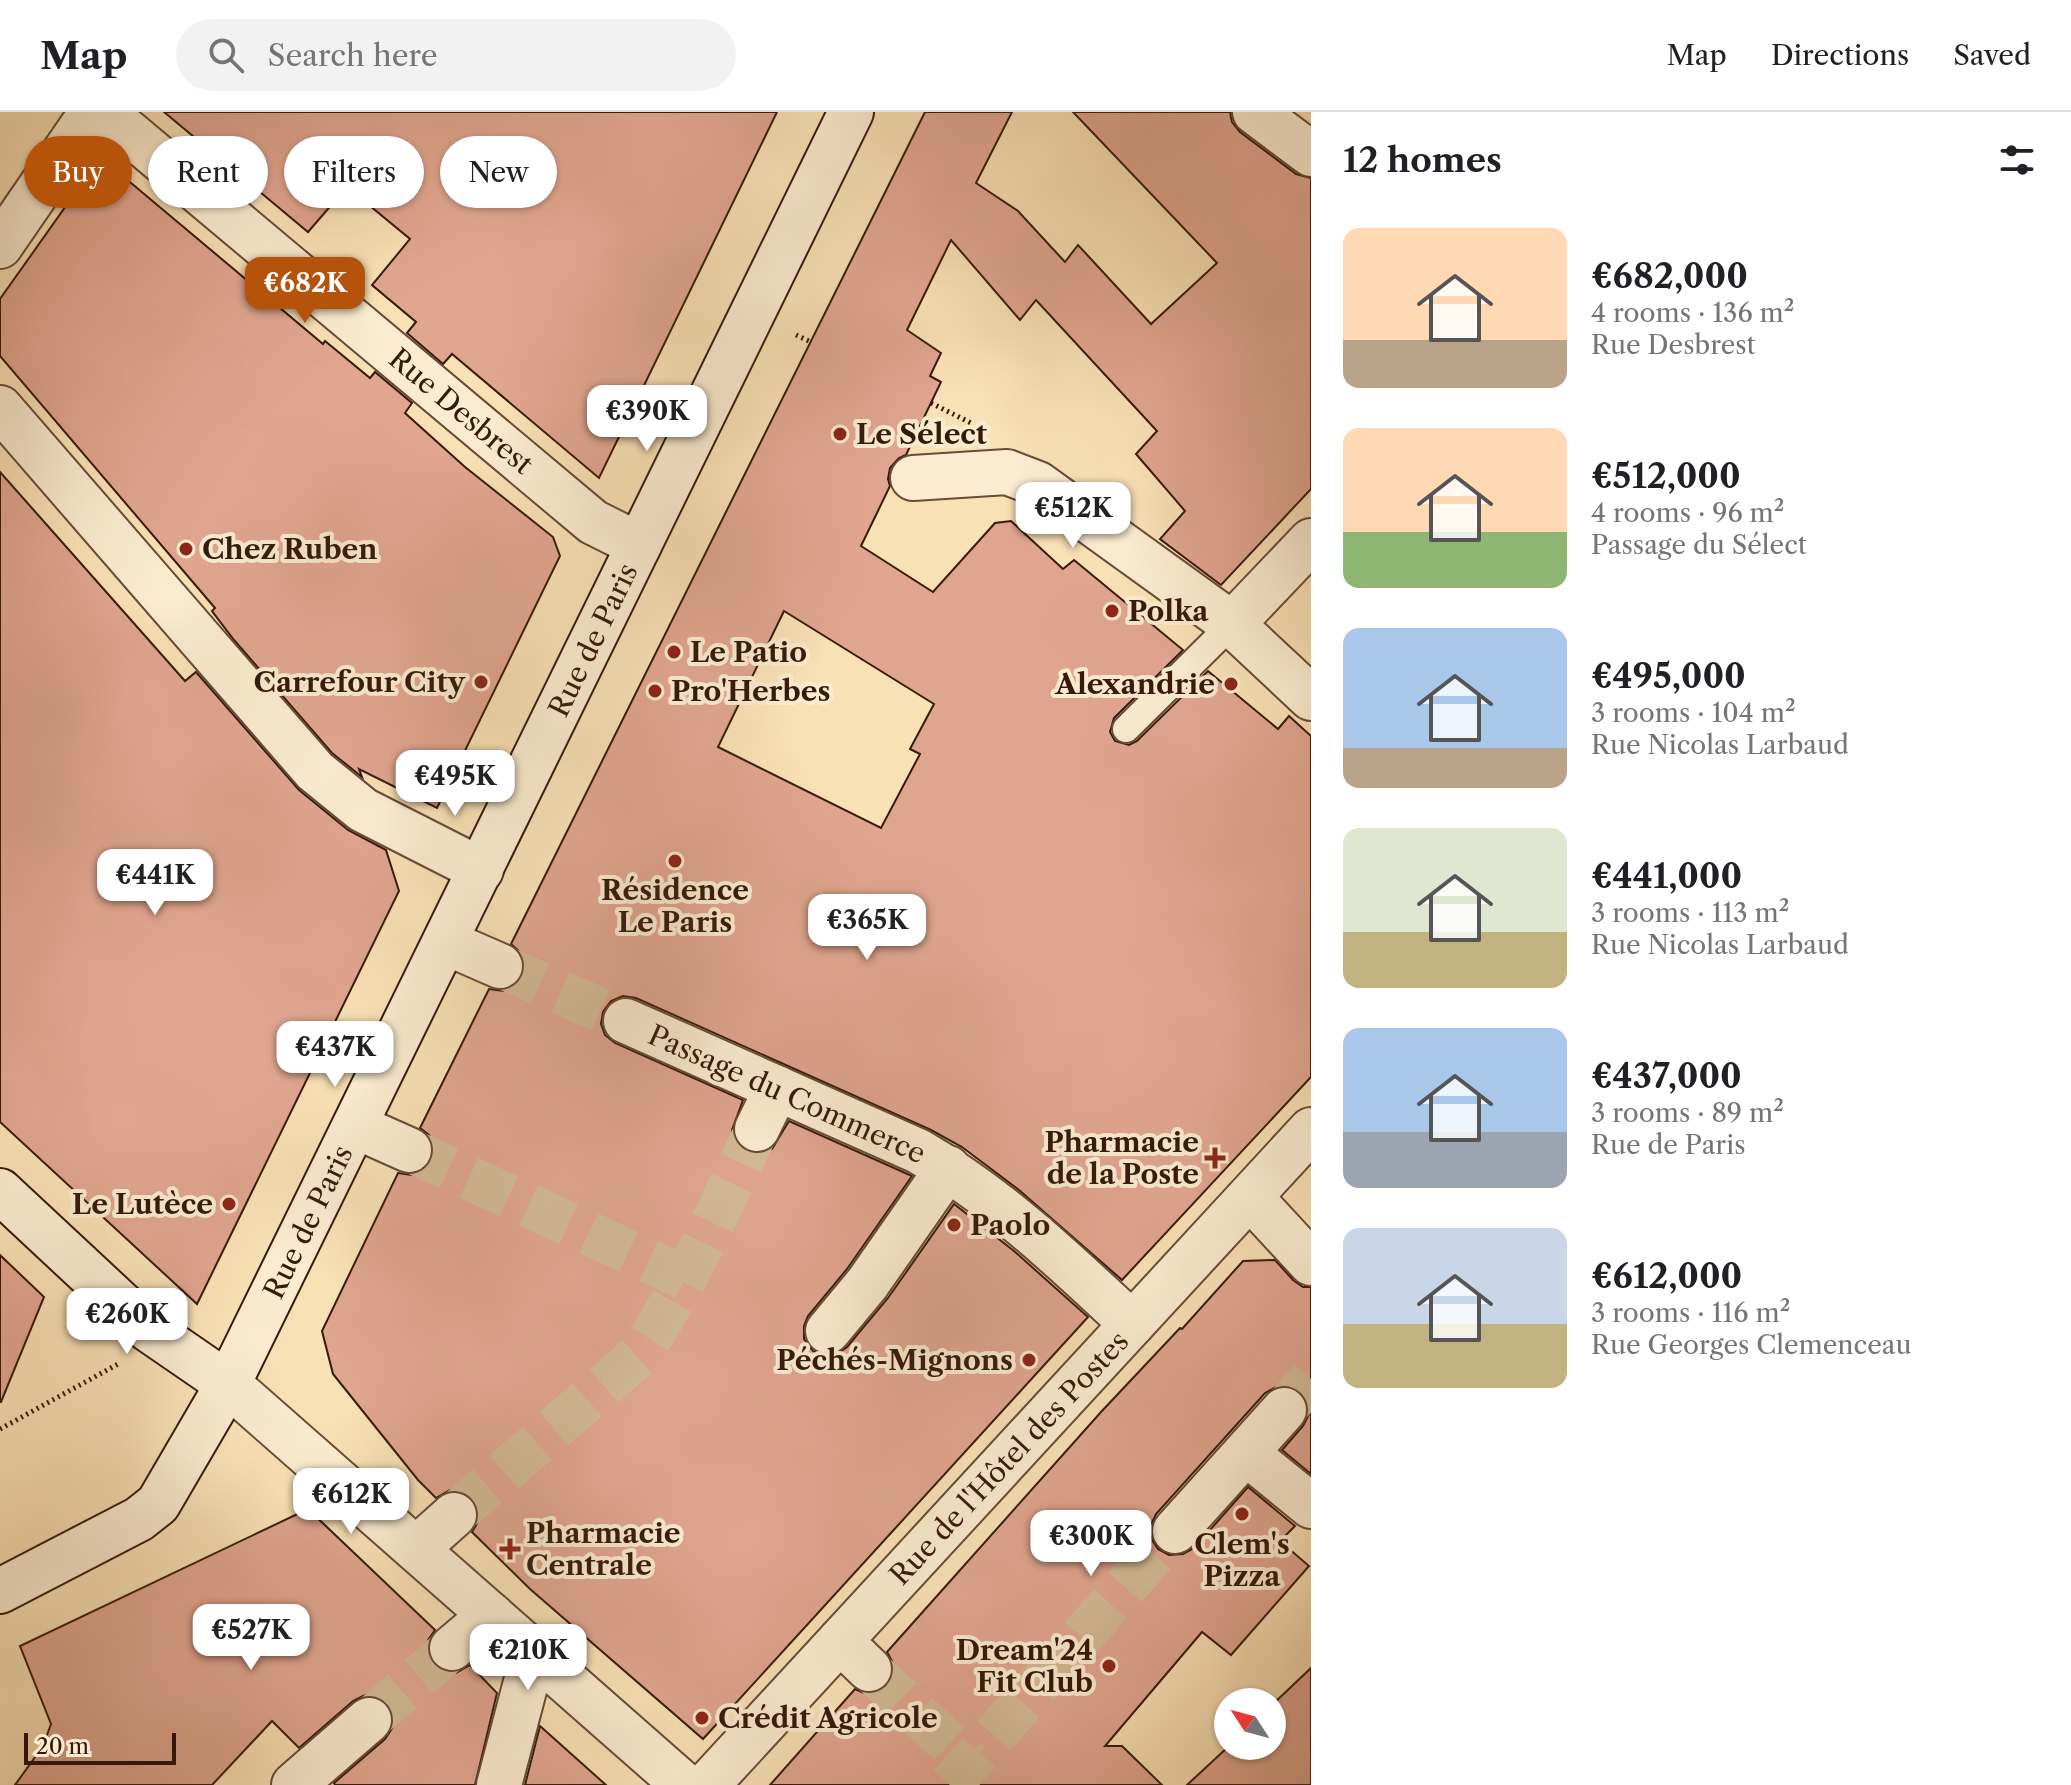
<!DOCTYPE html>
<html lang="en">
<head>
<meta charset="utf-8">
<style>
	:root { --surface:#fff; --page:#f2f2f2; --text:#202124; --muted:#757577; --line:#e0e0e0; --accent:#b45309 }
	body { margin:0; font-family:"Libre Caslon Text",serif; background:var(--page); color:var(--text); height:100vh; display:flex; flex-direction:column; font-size:30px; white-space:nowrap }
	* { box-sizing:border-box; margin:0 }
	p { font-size:26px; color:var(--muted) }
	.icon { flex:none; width:44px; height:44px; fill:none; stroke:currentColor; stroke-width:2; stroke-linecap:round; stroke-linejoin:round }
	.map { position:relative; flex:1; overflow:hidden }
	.drawer { display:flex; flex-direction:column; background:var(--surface); width:760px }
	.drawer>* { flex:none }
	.banner { position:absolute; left:24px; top:24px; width:760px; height:72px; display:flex; gap:16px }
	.needle { width:52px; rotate:306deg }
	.buttons { position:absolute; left:1214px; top:1576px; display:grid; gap:16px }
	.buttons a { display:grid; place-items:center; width:72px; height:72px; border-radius:50%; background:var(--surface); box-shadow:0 2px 6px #0004; font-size:40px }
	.scale { position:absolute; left:24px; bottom:20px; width:152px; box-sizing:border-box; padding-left:8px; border:4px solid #36190b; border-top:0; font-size:22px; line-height:28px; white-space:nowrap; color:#36190b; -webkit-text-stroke:6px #fbecd0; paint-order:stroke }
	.price { position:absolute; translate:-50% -68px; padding:0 18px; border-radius:16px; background:#fff; color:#222; font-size:26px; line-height:52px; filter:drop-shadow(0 2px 4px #0008) }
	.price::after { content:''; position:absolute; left:50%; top:48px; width:24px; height:18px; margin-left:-12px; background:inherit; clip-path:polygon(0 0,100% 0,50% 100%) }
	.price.selected { background:var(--accent); color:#fff }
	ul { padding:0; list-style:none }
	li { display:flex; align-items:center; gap:24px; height:200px; padding:0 32px }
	li span { display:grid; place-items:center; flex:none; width:224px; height:160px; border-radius:16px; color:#555 }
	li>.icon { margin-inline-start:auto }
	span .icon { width:96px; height:96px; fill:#fffc; stroke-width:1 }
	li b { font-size:34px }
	h2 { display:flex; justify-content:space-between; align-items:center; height:96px; padding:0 32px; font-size:34px }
	.tag { padding:0 28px; border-radius:36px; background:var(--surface); box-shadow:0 2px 6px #0004; font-size:28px; line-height:72px }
	.tag.selected { background:var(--accent); color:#fff }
	header { display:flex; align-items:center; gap:48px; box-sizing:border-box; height:112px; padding:0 40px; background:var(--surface); border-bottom:2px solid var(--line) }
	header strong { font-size:38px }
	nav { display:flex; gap:44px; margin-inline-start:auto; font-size:28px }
	.search { width:560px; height:72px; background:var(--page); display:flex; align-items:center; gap:20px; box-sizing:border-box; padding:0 28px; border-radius:44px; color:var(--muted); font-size:30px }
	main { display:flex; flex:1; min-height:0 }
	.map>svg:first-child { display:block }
	.building { fill:#e0a58f; stroke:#36190b; stroke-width:2; fill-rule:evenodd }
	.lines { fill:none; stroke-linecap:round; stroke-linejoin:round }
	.street-tunnel { stroke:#d2b994; stroke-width:44; stroke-dasharray:44 22; stroke-linecap:butt }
	.lane-casing { stroke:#674b36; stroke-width:30 }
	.street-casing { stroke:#674b36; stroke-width:48 }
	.secondary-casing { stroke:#36190b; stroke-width:48 }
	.path { stroke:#36190b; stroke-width:5; stroke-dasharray:2 4; stroke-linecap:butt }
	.lane { stroke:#fbecd0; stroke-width:26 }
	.street { stroke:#fbecd0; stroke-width:44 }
	.secondary { stroke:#fbecd0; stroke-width:44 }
	.poi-dot { fill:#8f2418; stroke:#fbecd0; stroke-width:3 }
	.labels { text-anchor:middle; stroke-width:8; stroke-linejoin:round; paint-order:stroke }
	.street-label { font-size:28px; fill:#36190b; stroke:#fbecd0 }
	.poi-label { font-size:28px; font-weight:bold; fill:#36190b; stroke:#fbecd0; text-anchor:start }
</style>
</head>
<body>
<header>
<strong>Map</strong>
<div class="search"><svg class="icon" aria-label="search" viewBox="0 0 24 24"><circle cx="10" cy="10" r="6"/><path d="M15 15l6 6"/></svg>Search here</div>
<nav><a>Map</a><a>Directions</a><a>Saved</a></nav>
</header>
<main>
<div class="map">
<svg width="1311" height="1673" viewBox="0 0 1311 1673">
	<rect width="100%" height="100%" fill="#f9e1b6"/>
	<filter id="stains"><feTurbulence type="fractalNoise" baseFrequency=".0025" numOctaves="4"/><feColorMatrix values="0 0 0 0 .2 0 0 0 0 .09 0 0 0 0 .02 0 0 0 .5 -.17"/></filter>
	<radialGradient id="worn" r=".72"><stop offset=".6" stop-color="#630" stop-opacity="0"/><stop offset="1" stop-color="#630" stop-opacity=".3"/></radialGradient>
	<g class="building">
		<polygon points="164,0 777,0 599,366 452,242 443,252 407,221 416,210 372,173 410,127 347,75 308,120"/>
		<path d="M925,0H1012L976,71L1018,99L1065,150L1078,133L1151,212L1217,151L1073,0H1230L1232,10L1240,20L1296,62L1311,66V377L1221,473L1160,427L1185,399L1136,342L1157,319L1036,188L1020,208L951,128L907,218L941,241L930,264L941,270L906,343L899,346L890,356L888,367L890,374L861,434L933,480L995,411L1011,409L1063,457L1074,448L1183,538L1114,606L1110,620L1115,629L1129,633L1137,629L1208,559L1278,617L1289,604L1311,624V965L1122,1168L1019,1078L962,1035L931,1018L636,886L623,884L611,889L603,900L601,912L605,923L615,931L743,988L732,1018L736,1030L745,1039L758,1042L772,1037L789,1009L912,1064L847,1157L808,1204L804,1214V1227L813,1239L823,1243H836L847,1235L888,1186L954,1092L1014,1139L1088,1205L703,1627L530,1477L472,1420L478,1410L479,1399L472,1386L461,1379L450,1378L436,1386L418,1368L333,1262L322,1219L398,1061L412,1063L424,1058L431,1049L434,1035L429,1023L420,1016L489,877L504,879L514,874L522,865L525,850L520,840L511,832ZM784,499L934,592L910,637L920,642L881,716L718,635Z"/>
		<polygon points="112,55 323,232 325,229 370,266 375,260 412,291 405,301 465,355 553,425 560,444 437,696 359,657 362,665 332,641 234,528 212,499 215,496 0,244 0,187 90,60"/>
		<polygon points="0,360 185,569 196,560 299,678 348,718 386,738 399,779 197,1192 0,1010"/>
		<polygon points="0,1143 44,1185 1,1290 0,1290"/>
		<polygon points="1275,1148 1293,1168 1303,1175 1311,1175 1311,1362 1282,1338 1303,1314 1309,1302 1307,1290 1301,1280 1290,1274 1276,1275 1265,1281 1156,1402 1151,1413 1151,1426 1158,1437 1169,1443 1183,1442 1194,1436 1248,1375 1295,1414 1280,1429 1309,1454 1231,1543 1202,1520 1105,1634 1122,1634 1162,1673 770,1673 855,1577 864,1581 875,1581 887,1574 893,1562 893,1551 887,1540 1101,1300 1180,1216 1182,1217 1243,1149"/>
		<polygon points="308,1397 435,1518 428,1528 427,1540 434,1553 444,1560 456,1561 470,1553 497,1581 475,1673 335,1673 334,1671 385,1627 393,1615 393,1603 387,1591 378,1585 365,1583 353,1589 299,1636 272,1609 212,1673 15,1673 43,1634 51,1612 20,1534"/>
		<polygon points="1311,1556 1311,1673 1187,1673 1229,1634 1272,1634 1272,1593"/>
		<polygon points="540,1614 606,1673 525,1673"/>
	</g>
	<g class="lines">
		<g class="street-tunnel">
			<polyline points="500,854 626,909"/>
			<polyline points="409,1038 685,1166"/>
			<polyline points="1284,1298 1311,1267"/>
			<path d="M454,1403L638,1244C687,1174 720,1094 757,1017"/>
			<polyline points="869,1557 970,1651"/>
			<polyline points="369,1608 452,1536"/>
			<polyline points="950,1673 1175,1419"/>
		</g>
		<g class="lane-casing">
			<polyline id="lane" points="1126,617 1232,512"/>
		</g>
		<g class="street-casing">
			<g id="street">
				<polyline points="104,0 593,410 639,433"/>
				<polyline points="1255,0 1311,42"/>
				<polyline points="0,134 92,0"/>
				<polyline points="0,296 315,659 363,698 481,758"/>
				<polyline points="913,366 1007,360 1038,372 1232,512 1311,586"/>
				<polyline points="1232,512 1311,429"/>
				<polyline points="445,830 500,854"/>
				<path d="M626,909L918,1039C998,1085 1066,1150 1132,1212"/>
				<polyline points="355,1014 409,1038"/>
				<polyline points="757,1017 777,976"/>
				<polyline points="1250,1085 1311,1151"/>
				<polyline points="828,1219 867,1172 948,1056"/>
				<polyline points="228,1272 684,1673"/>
				<polyline points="1246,1341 1311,1394"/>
				<polyline points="1175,1419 1284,1298"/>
				<polyline points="416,1437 454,1403"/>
				<polyline points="840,1529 869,1557"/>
				<polyline points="452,1536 491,1503"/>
				<polyline points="294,1673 369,1608"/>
				<polyline points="499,1673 534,1540"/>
				<polyline points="707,1673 1311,1018"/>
			</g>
		</g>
		<g class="secondary-casing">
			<g id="secondary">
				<polyline points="0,1079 148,1217 228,1272"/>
				<polyline points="0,1479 139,1407 158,1392 228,1272 851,0"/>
			</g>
		</g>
		<g class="path">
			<polyline points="796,223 811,230"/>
			<polyline points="931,291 973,312"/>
			<polyline points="0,1317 118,1252"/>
		</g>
		<use href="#lane" class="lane"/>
		<use href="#street" class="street"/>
		<use href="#secondary" class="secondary"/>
	</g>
	<g class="poi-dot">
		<circle cx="840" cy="322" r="8"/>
		<circle cx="186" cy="437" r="8"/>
		<circle cx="1112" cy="499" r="8"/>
		<circle cx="674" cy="540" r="8"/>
		<circle cx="481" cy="570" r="8"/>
		<circle cx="1231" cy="572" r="8"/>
		<circle cx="655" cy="579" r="8"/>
		<circle cx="675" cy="749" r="8"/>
		<path d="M1211 1034h8v8h8v8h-8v8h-8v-8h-8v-8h8z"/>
		<circle cx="229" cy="1092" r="8"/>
		<circle cx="954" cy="1113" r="8"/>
		<circle cx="1029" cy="1248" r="8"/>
		<circle cx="1242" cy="1402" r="8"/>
		<path d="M506 1425h8v8h8v8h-8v8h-8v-8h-8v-8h8z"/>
		<circle cx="1109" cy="1554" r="8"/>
		<circle cx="702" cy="1606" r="8"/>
	</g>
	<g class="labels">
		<g class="street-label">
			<text transform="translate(461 299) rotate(40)" y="10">Rue Desbrest</text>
			<text transform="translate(593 528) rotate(-64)" y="10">Rue de Paris</text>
			<text transform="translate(787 982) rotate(24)" y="10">Passage du Commerce</text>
			<text transform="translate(308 1110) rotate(-64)" y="10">Rue de Paris</text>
			<text transform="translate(1009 1346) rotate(-47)" y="10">Rue de l'Hôtel des Postes</text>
		</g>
		<g class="poi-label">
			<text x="856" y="332">Le Sélect</text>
			<text x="202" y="447">Chez Ruben</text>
			<text x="1128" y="509">Polka</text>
			<text x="690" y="550">Le Patio</text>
			<text x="465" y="580" text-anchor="end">Carrefour City</text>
			<text x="1215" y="582" text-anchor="end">Alexandrie</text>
			<text x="671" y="589">Pro'Herbes</text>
			<text x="675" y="788" text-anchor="middle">Résidence<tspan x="675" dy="32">Le Paris</tspan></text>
			<text x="1199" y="1040" text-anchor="end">Pharmacie<tspan x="1199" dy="32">de la Poste</tspan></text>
			<text x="213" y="1102" text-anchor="end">Le Lutèce</text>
			<text x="970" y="1123">Paolo</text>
			<text x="1013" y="1258" text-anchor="end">Péchés-Mignons</text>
			<text x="526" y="1431">Pharmacie<tspan x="526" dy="32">Centrale</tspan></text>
			<text x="1242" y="1442" text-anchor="middle">Clem's<tspan x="1242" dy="32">Pizza</tspan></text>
			<text x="1093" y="1548" text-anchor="end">Dream'24<tspan x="1093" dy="32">Fit Club</tspan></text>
			<text x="718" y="1616">Crédit Agricole</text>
		</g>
	</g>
	<rect width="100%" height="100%" filter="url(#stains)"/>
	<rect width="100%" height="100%" fill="url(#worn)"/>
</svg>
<div class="buttons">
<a><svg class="needle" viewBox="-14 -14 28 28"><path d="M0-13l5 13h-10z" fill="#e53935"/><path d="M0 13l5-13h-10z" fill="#757577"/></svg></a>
</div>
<div class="scale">20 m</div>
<b class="price selected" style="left:305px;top:213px">€682K</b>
<b class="price" style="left:647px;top:341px">€390K</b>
<b class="price" style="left:1073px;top:438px">€512K</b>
<b class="price" style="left:455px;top:706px">€495K</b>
<b class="price" style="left:155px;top:805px">€441K</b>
<b class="price" style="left:867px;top:850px">€365K</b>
<b class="price" style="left:335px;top:977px">€437K</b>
<b class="price" style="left:127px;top:1244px">€260K</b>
<b class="price" style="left:351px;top:1424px">€612K</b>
<b class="price" style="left:1091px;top:1466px">€300K</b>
<b class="price" style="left:251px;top:1560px">€527K</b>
<b class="price" style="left:528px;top:1580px">€210K</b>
<div class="banner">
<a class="tag selected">Buy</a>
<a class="tag">Rent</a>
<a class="tag">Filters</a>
<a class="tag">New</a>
</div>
</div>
<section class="drawer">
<h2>12 homes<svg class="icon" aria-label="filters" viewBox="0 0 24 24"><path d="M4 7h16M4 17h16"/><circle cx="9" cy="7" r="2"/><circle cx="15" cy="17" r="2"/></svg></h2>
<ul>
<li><span style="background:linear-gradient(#ffd9b3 70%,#b9a48a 0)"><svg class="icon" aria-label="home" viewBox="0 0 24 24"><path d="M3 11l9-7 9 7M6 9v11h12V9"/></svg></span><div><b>€682,000</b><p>4 rooms · 136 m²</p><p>Rue Desbrest</p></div></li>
<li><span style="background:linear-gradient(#ffd9b3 65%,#8fb573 0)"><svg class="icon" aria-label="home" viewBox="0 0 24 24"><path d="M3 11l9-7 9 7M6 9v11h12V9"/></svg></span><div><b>€512,000</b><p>4 rooms · 96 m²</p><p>Passage du Sélect</p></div></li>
<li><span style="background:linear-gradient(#a9c7e8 75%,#b9a48a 0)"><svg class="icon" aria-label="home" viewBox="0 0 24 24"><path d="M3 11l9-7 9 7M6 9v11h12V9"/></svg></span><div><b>€495,000</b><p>3 rooms · 104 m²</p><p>Rue Nicolas Larbaud</p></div></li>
<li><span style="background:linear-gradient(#dfe7d0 65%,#c2b280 0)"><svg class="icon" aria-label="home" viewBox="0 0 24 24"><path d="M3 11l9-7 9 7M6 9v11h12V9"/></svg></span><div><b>€441,000</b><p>3 rooms · 113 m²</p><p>Rue Nicolas Larbaud</p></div></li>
<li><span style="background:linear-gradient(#a9c7e8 65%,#9aa5b1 0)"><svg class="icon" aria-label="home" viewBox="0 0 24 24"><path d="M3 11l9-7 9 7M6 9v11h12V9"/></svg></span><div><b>€437,000</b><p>3 rooms · 89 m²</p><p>Rue de Paris</p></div></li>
<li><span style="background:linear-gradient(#c9d6e8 60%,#c2b280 0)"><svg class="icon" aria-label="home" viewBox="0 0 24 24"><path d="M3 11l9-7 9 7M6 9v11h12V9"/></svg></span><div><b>€612,000</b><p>3 rooms · 116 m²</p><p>Rue Georges Clemenceau</p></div></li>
</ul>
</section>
</main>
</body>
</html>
